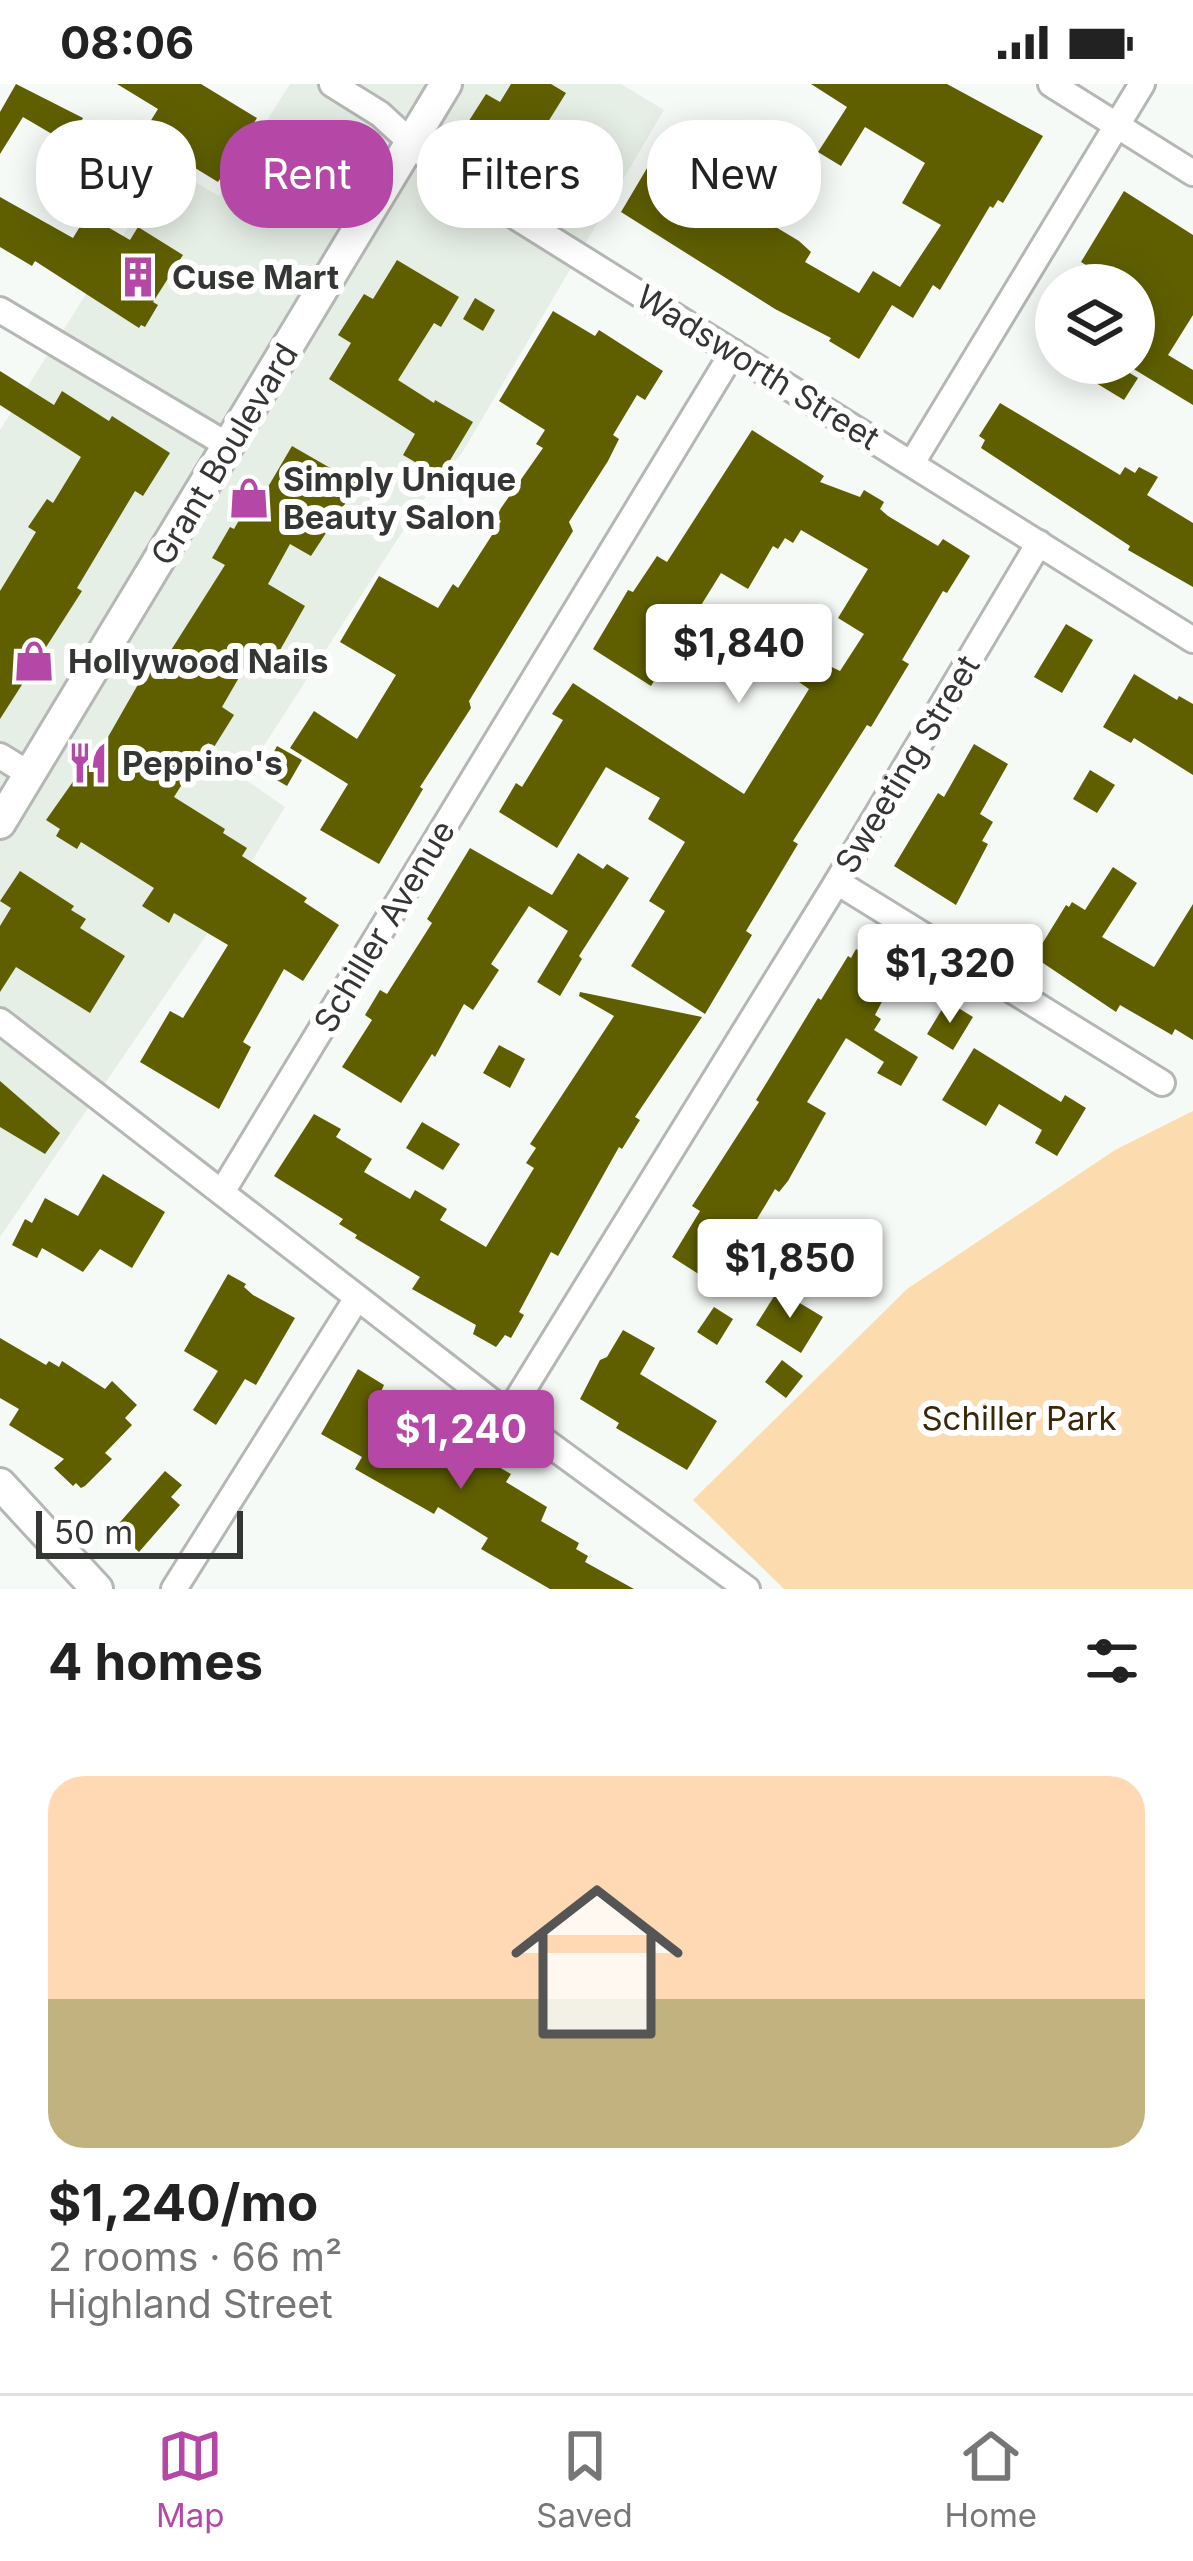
<!DOCTYPE html>
<html lang="en">
<head>
<meta charset="utf-8">
<style>
	:root { --surface:#fff; --page:#f6f6f6; --text:#222; --muted:#767676; --line:#e0e0e0; --accent:#b548a7 }
	body { margin:0; font-family:Inter,sans-serif; background:var(--page); color:var(--text); height:100vh; display:flex; flex-direction:column; font-size:45px; white-space:nowrap }
	* { box-sizing:border-box; margin:0 }
	p { font-size:39px; color:var(--muted) }
	.icon { flex:none; width:66px; height:66px; fill:none; stroke:currentColor; stroke-width:2; stroke-linecap:round; stroke-linejoin:round }
	.map { position:relative; height:1505px; overflow:hidden }
	.sheet { display:flex; flex-direction:column; background:var(--surface); flex:1 }
	.sheet>* { flex:none }
	.top-card { position:absolute; left:36px; top:36px; width:1122px; height:108px; display:flex; gap:24px }
	.fabs { position:absolute; left:1035px; top:180px; display:grid; gap:24px }
	.fabs a { display:grid; place-items:center; width:120px; height:120px; border-radius:50%; background:var(--surface); box-shadow:0 6px 30px #0003; font-size:60px }
	.scale { position:absolute; left:36px; bottom:30px; width:207px; box-sizing:border-box; padding-left:12px; border:6px solid #343634; border-top:0; font-size:33px; line-height:42px; white-space:nowrap; color:#343634; -webkit-text-stroke:9px #fff; paint-order:stroke }
	.price { position:absolute; translate:-50% -102px; padding:0 27px; border-radius:12px; background:#fff; color:#222; font-size:39px; line-height:78px; filter:drop-shadow(0 3px 6px #0008) }
	.price::after { content:''; position:absolute; left:50%; top:72px; width:36px; height:27px; margin-left:-18px; background:inherit; clip-path:polygon(0 0,100% 0,50% 100%) }
	.price.selected { background:var(--accent); color:#fff }
	ul { padding:0; list-style:none }
	li { display:grid; align-content:center; gap:24px; height:636px; padding:0 48px }
	li span { display:grid; place-items:center; height:372px; border-radius:36px; color:#555 }
	li>.icon { margin-inline-start:auto }
	span .icon { width:216px; height:216px; fill:#fffc; stroke-width:1 }
	li b { font-size:51px }
	h2 { display:flex; justify-content:space-between; align-items:center; height:144px; padding:0 48px; font-size:51px }
	.pill { padding:0 42px; border-radius:48px; background:var(--surface); box-shadow:0 6px 30px #0003; font-size:42px; line-height:108px }
	.pill.selected { background:var(--accent); color:#fff }
	.status { display:flex; justify-content:space-between; align-items:center; height:84px; padding:0 60px; background:var(--surface); direction:ltr }
	.status svg { height:33px; fill:currentColor }
	.menu { display:flex; justify-content:space-around; align-items:center; height:168px; border-top:3px solid var(--line); background:var(--surface); font-size:33px; color:var(--muted) }
	.menu a { display:grid; justify-items:center; gap:6px }
	.menu .selected { color:var(--accent) }
	.map>svg:first-child { display:block }
	.built { fill:#e6efe5 }
	.green { fill:#fcdbae }
	.building { fill:#5f5f00 }
	.lines { fill:none; stroke-linecap:round; stroke-linejoin:round }
	.minor-casing { stroke:#b4b7b4; stroke-width:30 }
	.tertiary-casing { stroke:#b4b7b4; stroke-width:36 }
	.minor { stroke:#fff; stroke-width:24 }
	.tertiary { stroke:#fff; stroke-width:30 }
	.labels { text-anchor:middle; stroke-width:12; stroke-linejoin:round; paint-order:stroke }
	.poi-label { font-size:33px; font-weight:bold; fill:#343634; stroke:#fff; text-anchor:start }
	.street-label { font-size:33px; fill:#343634; stroke:#fff }
	.park-label { font-size:33px; fill:#3b2808; stroke:#fff }
</style>
</head>
<body>
<div class="status"><b>08:06</b><svg viewBox="0 0 49 12"><path d="M0 12V9h3v3zM5 12V6h3v6zM10 12V3h3v9zM15 12V0h3v12zM26 1h20v11H26zM47 4h2v5h-2z"/></svg></div>
<div class="map">
<svg width="1193" height="1505" viewBox="0 0 1193 1505">
	<rect width="100%" height="100%" fill="#f6faf6"/>
	<polygon class="built" points="290,0 621,0 664,26 462,369 423,416 243,694 285,723 205,853 0,1153 0,346 167,82 219,112"/>
	<polygon class="green" points="1193,1027 1193,1505 784,1505 693,1416 907,1205 1115,1066"/>
	<g class="building">
		<polygon points="16,0 83,34 69,60 23,33 0,70 0,28"/>
		<polygon points="117,0 201,0 257,34 248,48 296,76 269,120 222,92 218,98 182,76 190,63 150,38 158,25"/>
		<polygon points="511,0 551,0 566,9 543,46 575,67 582,78 593,85 575,113 465,43 486,10 500,18"/>
		<polygon points="811,0 947,0 1043,52 1003,119 998,116 993,124 990,122 940,206 933,201 913,234 892,221 859,275 829,257 831,254 775,225 621,128 659,64 694,85 709,60 731,74 711,104 799,157 811,168 805,178 859,209 873,187 900,203 941,141 902,119 925,79 865,43 841,82 818,68 847,23"/>
		<polygon points="1124,107 1193,151 1193,231 1168,271 1193,286 1193,321 1127,281 1134,279 1134,269 1153,236 1134,224 1134,201 1119,201 1081,178"/>
		<polygon points="0,113 73,154 87,131 130,156 138,143 183,171 153,218 158,221 145,243 141,241 139,244 35,177 32,182 0,163"/>
		<polygon points="397,176 459,213 441,243 434,239 398,296 434,319 435,316 473,338 440,393 434,389 425,404 406,393 415,378 403,371 415,350 329,295 351,259 338,251 364,210 373,215"/>
		<polygon points="475,214 495,226 483,247 463,235"/>
		<polygon points="553,227 595,252 599,246 663,287 645,316 637,311 613,351 619,355 608,377 569,438 573,447 469,617 471,624 420,703 423,705 379,780 320,746 348,700 290,664 314,627 357,655 396,591 340,558 379,492 438,524 453,500 458,504 501,437 496,434 501,424 543,364 536,360 545,346 499,317"/>
		<polygon points="1063,279 1113,279 1138,294 1124,316"/>
		<polygon points="0,287 54,321 62,307 109,337 112,332 170,369 143,412 135,407 77,504 82,507 0,635 0,507 36,448 28,443 47,415 53,419 81,373 0,321"/>
		<polygon points="1000,319 1120,391 1125,383 1135,389 1139,383 1158,393 1147,411 1193,439 1193,503 1128,466 1130,462 981,364 985,356 979,352"/>
		<polygon points="752,346 824,392 820,398 860,413 864,406 884,418 880,425 888,432 938,462 943,455 970,472 947,509 943,507 902,576 909,580 871,643 867,641 793,757 798,760 746,847 752,851 705,930 631,882 665,827 649,817 685,758 648,735 660,714 606,683 557,764 499,728 516,699 522,703 563,636 552,630 573,599 744,710 809,605 799,598 813,574 840,587 864,550 838,534 868,485 801,446 793,459 785,454 778,465 773,462 748,505 721,489 651,602 593,565 628,506 633,508 657,472 667,478"/>
		<polygon points="292,362 358,400 311,472 290,460 268,500 305,522 271,582 252,571 222,623 234,631 214,663 208,659 174,713 225,745 223,749 247,764 242,772 307,814 304,818 339,841 303,897 284,885 243,958 251,963 219,1025 140,978 170,927 183,934 228,861 174,829 169,839 142,822 154,804 81,758 77,765 56,752 60,745 46,736 96,665 100,667 152,576 161,582 225,481 212,474 230,443 234,445 258,403 265,408"/>
		<polygon points="1066,540 1093,556 1062,609 1034,593"/>
		<polygon points="1134,590 1177,616 1179,612 1193,620 1193,691 1134,654 1131,659 1103,643"/>
		<polygon points="974,660 1008,680 980,730 993,738 982,757 988,760 956,821 894,782 938,709 944,713"/>
		<polygon points="277,662 302,676 287,702 263,688"/>
		<polygon points="1090,686 1115,701 1097,729 1073,715"/>
		<polygon points="470,764 552,811 578,769 603,785 607,780 629,794 579,872 582,875 560,912 537,898 568,847 529,822 491,880 499,886 473,926 464,920 435,973 432,970 401,1019 342,983 372,936 365,931 380,906 387,910 432,839 427,835"/>
		<polygon points="1113,783 1137,799 1102,853 1154,883 1193,820 1193,956 1175,945 1172,951 1120,921 1116,928 1034,873 1066,821 1069,823 1072,818 1085,826"/>
		<polygon points="20,787 74,822 71,826 86,835 80,844 125,872 90,929 16,883 0,908 0,842 11,824 0,817"/>
		<polygon points="856,865 897,889 875,931 881,935 874,946 918,973 901,1002 877,989 884,978 846,954 807,1018 826,1029 788,1097 779,1108 775,1105 751,1145 793,1171 781,1191 745,1169 722,1205 672,1173 700,1127 692,1122 759,1018 756,1016 818,914 821,916 848,872 851,874"/>
		<polygon points="580,908 702,933 635,1033 640,1036 622,1065 619,1063 558,1172 551,1168 519,1228 524,1231 511,1254 505,1251 496,1263 473,1250 476,1241 412,1205 420,1193 355,1154 357,1151 339,1140 343,1135 274,1092 314,1030 341,1045 336,1053 372,1075 364,1088 410,1115 415,1106 447,1125 440,1136 486,1163 534,1084 526,1079 536,1064 530,1060 614,932 579,912"/>
		<polygon points="947,917 973,933 953,966 927,950"/>
		<polygon points="499,961 525,975 510,1004 483,989"/>
		<polygon points="974,964 1061,1018 1065,1011 1086,1024 1057,1072 1035,1059 1042,1046 999,1020 986,1042 942,1016"/>
		<polygon points="0,997 60,1049 45,1070 0,1043"/>
		<polygon points="422,1038 460,1060 443,1086 406,1064"/>
		<polygon points="103,1090 165,1128 132,1184 100,1165 83,1188 42,1164 37,1174 12,1161 25,1135 32,1139 45,1114 78,1132"/>
		<polygon points="228,1190 246,1200 244,1203 253,1211 295,1234 256,1301 245,1295 216,1341 193,1326 218,1287 184,1267"/>
		<polygon points="778,1206 823,1233 801,1269 756,1241"/>
		<polygon points="714,1223 733,1235 717,1261 697,1248"/>
		<polygon points="623,1246 655,1264 640,1290 717,1337 687,1386 616,1344 619,1339 580,1315 600,1276 607,1273"/>
		<polygon points="0,1254 46,1281 49,1277 59,1283 62,1277 105,1305 112,1297 137,1321 125,1334 132,1341 105,1369 112,1375 85,1402 81,1404 76,1399 73,1402 54,1384 64,1375 9,1341 19,1325 0,1314"/>
		<polygon points="782,1276 803,1292 786,1314 765,1298"/>
		<polygon points="358,1285 384,1301 371,1330 412,1354 415,1349 436,1361 443,1350 511,1390 506,1398 547,1423 541,1437 579,1459 576,1465 588,1472 585,1478 634,1505 550,1505 481,1465 488,1454 438,1423 434,1430 355,1385 362,1373 321,1350"/>
		<polygon points="165,1387 182,1401 171,1413 180,1421 139,1468 114,1445"/>
	</g>
	<g class="lines">
		<g class="minor-casing">
			<g id="minor">
				<polyline points="332,0 380,30 441,86 1193,556"/>
				<polyline points="1051,0 1193,89"/>
				<polyline points="0,226 229,362"/>
				<polyline points="912,379 1142,0"/>
				<polyline points="0,672 31,691"/>
				<polyline points="837,798 1162,999"/>
				<polyline points="0,937 508,1330 747,1505"/>
				<polyline points="222,1108 733,268"/>
				<polyline points="508,1330 837,798 1039,459"/>
				<polyline points="174,1505 357,1214"/>
			</g>
		</g>
		<g class="tertiary-casing">
			<g id="tertiary">
				<polyline points="0,739 446,0"/>
				<polyline points="0,1400 97,1505"/>
			</g>
		</g>
		<use href="#minor" class="minor"/>
		<use href="#tertiary" class="tertiary"/>
	</g>
	<defs>
		<g id="building-bare" transform="scale(3.24)"><path d="M-4-6H4V6H1V3H-1V6H-4ZM-2.5-4.3h1.7v1.8h-1.7ZM.8-4.3h1.7v1.8H.8ZM-2.5-1h1.7V.8h-1.7ZM.8-1h1.7V.8H.8Z" fill="#b548a7" stroke="#fff" stroke-width="2.5" paint-order="stroke"/></g>
		<g id="shop-bare" transform="scale(3.24)"><path d="M-5-2.5h2.3a2.7 3.5 0 0 1 5.4 0H5L5.5 6h-11ZM-1.5-2.5h3a1.5 2.3 0 0 0-3 0Z" fill="#b548a7" stroke="#fff" stroke-width="2.5" paint-order="stroke"/></g>
		<g id="restaurant-bare" transform="scale(3.24)"><path d="M-5-6h1v4h1v-4h1v4h1v-4h1v5L-1.5 .5V6h-2V.5L-5-1ZM5-6V6H3V1.5H1.5Q1.5-4 5-6Z" fill="#b548a7" stroke="#fff" stroke-width="2.5" paint-order="stroke"/></g>
	</defs>
	<g fill-rule="evenodd">
		<use href="#building-bare" x="138" y="193"/>
		<use href="#shop-bare" x="249" y="414"/>
		<use href="#shop-bare" x="34" y="577"/>
		<use href="#restaurant-bare" x="88" y="679"/>
	</g>
	<g class="labels">
		<g class="poi-label">
			<text x="172" y="205">Cuse Mart</text>
			<text x="283" y="407">Simply Unique<tspan x="283" dy="38">Beauty Salon</tspan></text>
			<text x="68" y="589">Hollywood Nails</text>
			<text x="122" y="691">Peppino's</text>
		</g>
		<g class="street-label">
			<text transform="translate(758 283) rotate(32)" y="12">Wadsworth Street</text>
			<text transform="translate(224 370) rotate(-59)" y="12">Grant Boulevard</text>
			<text transform="translate(907 680) rotate(-59)" y="12">Sweeting Street</text>
			<text transform="translate(384 842) rotate(-59)" y="12">Schiller Avenue</text>
		</g>
		<g class="park-label">
			<text x="1019" y="1346">Schiller Park</text>
		</g>
	</g>
</svg>
<div class="fabs">
<a><svg class="icon" aria-label="layers" viewBox="0 0 24 24"><path d="M12 4l9 5-9 5-9-5zM3 14l9 5 9-5"/></svg></a>
</div>
<div class="scale">50 m</div>
<b class="price" style="left:739px;top:622px">$1,840</b>
<b class="price" style="left:950px;top:942px">$1,320</b>
<b class="price" style="left:790px;top:1237px">$1,850</b>
<b class="price selected" style="left:461px;top:1408px">$1,240</b>
<div class="top-card">
<a class="pill">Buy</a>
<a class="pill selected">Rent</a>
<a class="pill">Filters</a>
<a class="pill">New</a>
</div>
</div>
<section class="sheet">
<h2>4 homes<svg class="icon" aria-label="filters" viewBox="0 0 24 24"><path d="M4 7h16M4 17h16"/><circle cx="9" cy="7" r="2"/><circle cx="15" cy="17" r="2"/></svg></h2>
<ul>
<li><span style="background:linear-gradient(#ffd9b3 60%,#c2b280 0)"><svg class="icon" aria-label="home" viewBox="0 0 24 24"><path d="M3 11l9-7 9 7M6 9v11h12V9"/></svg></span><div><b>$1,240/mo</b><p>2 rooms · 66 m²</p><p>Highland Street</p></div></li>
</ul>
</section>
<nav class="menu">
<a class="selected"><svg class="icon" aria-label="map" viewBox="0 0 24 24"><path d="M3 6l6-2 6 2 6-2v14l-6 2-6-2-6 2zM9 4v14M15 6v14"/></svg>Map</a>
<a><svg class="icon" aria-label="saved" viewBox="0 0 24 24"><path d="M7 4h10v16l-5-4-5 4z"/></svg>Saved</a>
<a><svg class="icon" aria-label="home" viewBox="0 0 24 24"><path d="M3 11l9-7 9 7M6 9v11h12V9"/></svg>Home</a>
</nav>
</body>
</html>
